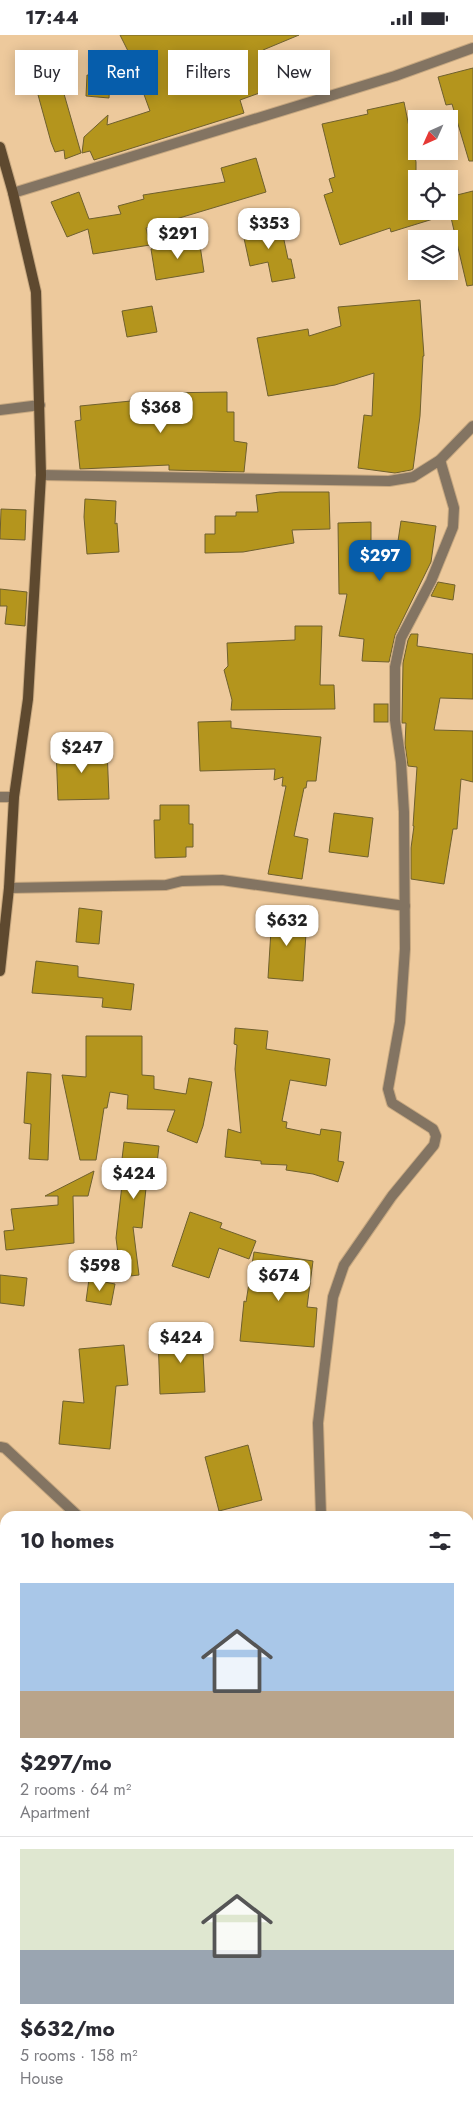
<!DOCTYPE html>
<html lang="en">
<head>
<meta charset="utf-8">
<style>
	:root { --surface:#fff; --page:#f7f7f7; --text:#2b2b33; --muted:#7c7c81; --line:#e1e1e2; --accent:#065dab }
	body { margin:0; font-family:Jost,sans-serif; background:var(--page); color:var(--text); height:100vh; display:flex; flex-direction:column; font-size:19px; white-space:nowrap }
	* { box-sizing:border-box; margin:0 }
	p { font-size:16px; color:var(--muted) }
	.icon { flex:none; width:28px; height:28px; fill:none; stroke:currentColor; stroke-width:2; stroke-linecap:round; stroke-linejoin:round }
	.map { position:relative; flex:1; overflow:hidden }
	.panel { position:absolute; left:0px; top:1476px; width:474px; height:601px; display:flex; flex-direction:column; background:var(--surface); border-radius:15px 15px 0 0; box-shadow:0 2px 12px #0003 }
	.panel>* { flex:none }
	.top-card { position:absolute; left:15px; top:15px; width:444px; height:45px; display:flex; gap:10px }
	.needle { width:32px; rotate:225deg }
	.tools { position:absolute; left:408px; top:75px; display:grid; gap:10px }
	.tools a { display:grid; place-items:center; width:50px; height:50px; border-radius:0px; background:var(--surface); box-shadow:0 2px 12px #0003; font-size:25px }
	.price { position:absolute; translate:-50% -42px; padding:0 11px; border-radius:10px; background:#fff; color:#222; font-size:16px; line-height:32px; filter:drop-shadow(0 1px 2px #0008) }
	.price::after { content:''; position:absolute; left:50%; top:30px; width:15px; height:11px; margin-left:-8px; background:inherit; clip-path:polygon(0 0,100% 0,50% 100%) }
	.price.current { background:var(--accent); color:#fff }
	ul { padding:0; list-style:none }
	li { display:grid; align-content:center; gap:10px; height:265px; padding:0 20px }
	li+li { border-top:1px solid var(--line) }
	li span { display:grid; place-items:center; height:155px; border-radius:0px; color:#555 }
	li>.icon { margin-inline-start:auto }
	span .icon { width:90px; height:90px; fill:#fffc; stroke-width:1 }
	li b { font-size:21px }
	h2 { display:flex; justify-content:space-between; align-items:center; height:60px; padding:0 20px; font-size:21px }
	.chip { padding:0 18px; border-radius:0px; background:var(--surface); box-shadow:0 2px 12px #0003; font-size:18px; line-height:45px }
	.chip.current { background:var(--accent); color:#fff }
	.status { display:flex; justify-content:space-between; align-items:center; height:35px; padding:0 25px; background:var(--surface); direction:ltr }
	.status svg { height:14px; fill:currentColor }
	.map>svg:first-child { display:block }
	.building { fill:#b4951d; stroke:#6f602e }
	.lines { fill:none; stroke-linecap:round; stroke-linejoin:round }
	.minor-casing { stroke:#c7a880; stroke-width:12 }
	.secondary-casing { stroke:#c7a880; stroke-width:12 }
	.minor { stroke:#837462; stroke-width:10 }
	.secondary { stroke:#5e492f; stroke-width:10 }
</style>
</head>
<body>
<div class="status"><b>17:44</b><svg viewBox="0 0 49 12"><path d="M0 12V9h3v3zM5 12V6h3v6zM10 12V3h3v9zM15 12V0h3v12zM26 1h20v11H26zM47 4h2v5h-2z"/></svg></div>
<div class="map">
<svg width="473" height="2077" viewBox="0 0 473 2077">
	<rect width="100%" height="100%" fill="#edc99c"/>
	<g class="building">
		<polygon points="120,0 299,0 263,15 276,52 240,65 244,78 94,125 90,116 82,118 84,102 108,80 107,90 150,76 138,43 142,44"/>
		<polygon points="56,31 81,118 65,124 64,115 55,117 51,107 32,38"/>
		<polygon points="473,33 473,126 469,126 452,69 446,70 438,42"/>
		<polygon points="87,40 110,42 109,63 86,61"/>
		<polygon points="404,67 416,127 416,176 445,176 446,180 391,197 390,193 340,210 324,160 333,157 329,144 335,142 322,89 368,79 367,75"/>
		<polygon points="256,123 266,157 146,193 150,210 93,219 88,194 67,202 51,167 79,157 89,184 121,179 118,171 144,164 143,160 225,147 221,133"/>
		<polygon points="473,156 473,250 467,251 449,174 449,162"/>
		<polygon points="280,186 288,224 291,224 295,243 272,247 268,227 250,231 242,194"/>
		<polygon points="199,204 204,237 156,245 151,214"/>
		<polygon points="420,265 424,321 423,321 420,381 413,434 411,435 395,438 358,433 364,380 372,381 374,338 335,350 268,361 257,303 308,294 309,301 341,291 338,272"/>
		<polygon points="152,271 157,297 127,302 122,276"/>
		<polygon points="227,357 227,377 234,377 234,406 247,408 244,437 169,435 169,430 80,434 75,386 81,385 80,371 131,366 130,364 159,358"/>
		<polygon points="280,457 329,457 330,494 292,495 294,508 243,517 205,518 205,499 215,499 215,481 236,481 236,477 258,477 256,460"/>
		<polygon points="85,464 116,466 115,489 117,488 119,517 87,519 84,482"/>
		<polygon points="1,474 26,475 25,505 0,504"/>
		<polygon points="401,486 436,491 431,527 395,600 389,627 362,626 364,604 339,601 347,559 339,559 338,488 371,487 371,506 398,506"/>
		<polygon points="438,547 455,550 453,565 431,561"/>
		<polygon points="0,554 27,557 25,591 5,589 7,571 0,571"/>
		<polygon points="295,591 322,591 320,650 334,650 335,674 231,675 232,665 224,635 228,631 227,608 295,605"/>
		<polygon points="411,599 418,599 417,611 473,619 473,664 440,663 434,695 473,696 473,747 461,744 457,794 453,794 444,849 411,844 411,813 414,791 413,791 417,732 408,731 405,709 406,688 402,688 402,685 403,628 408,605"/>
		<rect x="374" y="669" width="14" height="18"/>
		<polygon points="231,686 231,693 321,702 316,746 307,746 306,753 304,753 294,801 308,804 302,844 268,839 286,751 282,751 283,742 274,745 275,734 200,736 198,687"/>
		<polygon points="107,713 109,764 58,765 56,714"/>
		<polygon points="160,770 189,770 189,789 193,789 193,812 186,812 186,822 155,823 154,785 160,785"/>
		<polygon points="334,778 373,783 368,822 329,817"/>
		<polygon points="79,873 102,876 99,909 76,907"/>
		<polygon points="272,879 307,882 303,946 268,943"/>
		<polygon points="36,926 78,931 78,942 134,949 131,975 102,972 103,963 32,958"/>
		<polygon points="235,993 268,996 266,1014 330,1024 326,1051 290,1045 282,1086 287,1087 286,1093 320,1100 321,1094 341,1097 338,1126 344,1127 338,1147 313,1139 286,1135 287,1130 261,1129 261,1126 225,1122 228,1094 241,1098 235,1034 237,1010 234,1009"/>
		<polygon points="86,1001 142,1001 142,1040 154,1041 154,1054 186,1059 189,1043 212,1047 203,1091 197,1108 167,1096 175,1075 127,1074 128,1060 110,1057 107,1073 104,1073 96,1125 80,1125 62,1040 86,1042"/>
		<polygon points="27,1037 51,1039 48,1125 29,1124 31,1089 24,1088"/>
		<polygon points="124,1107 159,1111 154,1154 146,1153 142,1193 133,1192 139,1240 121,1242 116,1203 122,1150 119,1150"/>
		<polygon points="94,1136 88,1161 73,1161 74,1208 6,1215 4,1196 14,1195 11,1174 58,1170 58,1161 45,1161"/>
		<polygon points="190,1177 222,1188 220,1193 256,1206 249,1224 219,1213 209,1243 172,1231"/>
		<polygon points="254,1217 313,1226 307,1272 317,1273 314,1312 240,1306 244,1266 246,1267"/>
		<polygon points="0,1240 27,1243 24,1271 0,1268"/>
		<polygon points="89,1244 115,1249 111,1270 86,1266"/>
		<polygon points="202,1299 205,1357 160,1359 158,1301"/>
		<polygon points="124,1310 128,1350 116,1351 110,1414 59,1409 63,1366 84,1368 79,1314"/>
		<polygon points="248,1410 262,1465 219,1476 205,1422"/>
	</g>
	<g class="lines">
		<g class="minor-casing">
			<g id="minor">
				<polyline points="13,158 395,41 473,13"/>
				<polyline points="0,375 40,370"/>
				<polyline points="41,440 389,446 413,442 440,425 473,391"/>
				<polyline points="0,762 14,762"/>
				<polyline points="9,853 166,850 182,846 222,845 405,871"/>
				<polyline points="0,1412 5,1413 78,1481"/>
				<polyline points="321,1481 318,1388 333,1262 344,1230 392,1161 434,1110 436,1101 433,1094 392,1068 388,1054 400,987 405,914 404,777 401,727 395,685 395,632 401,603 431,546 453,492 454,473 440,425"/>
				<polyline points="469,1935 473,1940"/>
				<polyline points="0,1965 5,1968"/>
				<polyline points="469,2047 473,2046"/>
				<polyline points="176,2077 178,2072"/>
			</g>
		</g>
		<g class="secondary-casing">
			<polyline id="secondary" points="0,112 13,158 36,257 41,440 28,664 14,762 9,853 0,936"/>
		</g>
		<use href="#minor" class="minor"/>
		<use href="#secondary" class="secondary"/>
	</g>
</svg>
<div class="tools">
<a><svg class="needle" viewBox="-14 -14 28 28"><path d="M0-13l5 13h-10z" fill="#e53935"/><path d="M0 13l5-13h-10z" fill="#7c7c81"/></svg></a>
<a><svg class="icon" aria-label="locate" viewBox="0 0 24 24"><circle cx="12" cy="12" r="6"/><path d="M12 2v4M12 18v4M2 12h4M18 12h4"/></svg></a>
<a><svg class="icon" aria-label="layers" viewBox="0 0 24 24"><path d="M12 4l9 5-9 5-9-5zM3 14l9 5 9-5"/></svg></a>
</div>
<b class="price" style="left:269px;top:215px">$353</b>
<b class="price" style="left:178px;top:225px">$291</b>
<b class="price" style="left:161px;top:399px">$368</b>
<b class="price current" style="left:380px;top:547px">$297</b>
<b class="price" style="left:82px;top:739px">$247</b>
<b class="price" style="left:287px;top:912px">$632</b>
<b class="price" style="left:134px;top:1165px">$424</b>
<b class="price" style="left:100px;top:1257px">$598</b>
<b class="price" style="left:279px;top:1267px">$674</b>
<b class="price" style="left:181px;top:1329px">$424</b>
<div class="top-card">
<a class="chip">Buy</a>
<a class="chip current">Rent</a>
<a class="chip">Filters</a>
<a class="chip">New</a>
</div>
<section class="panel">
<h2>10 homes<svg class="icon" aria-label="filters" viewBox="0 0 24 24"><path d="M4 7h16M4 17h16"/><circle cx="9" cy="7" r="2"/><circle cx="15" cy="17" r="2"/></svg></h2>
<ul>
<li><span style="background:linear-gradient(#a9c7e8 70%,#b9a48a 0)"><svg class="icon" aria-label="home" viewBox="0 0 24 24"><path d="M3 11l9-7 9 7M6 9v11h12V9"/></svg></span><div><b>$297/mo</b><p>2 rooms · 64 m²</p><p>Apartment</p></div></li>
<li><span style="background:linear-gradient(#dfe7d0 65%,#9aa5b1 0)"><svg class="icon" aria-label="home" viewBox="0 0 24 24"><path d="M3 11l9-7 9 7M6 9v11h12V9"/></svg></span><div><b>$632/mo</b><p>5 rooms · 158 m²</p><p>House</p></div></li>
</ul>
</section>
</div>
</body>
</html>
